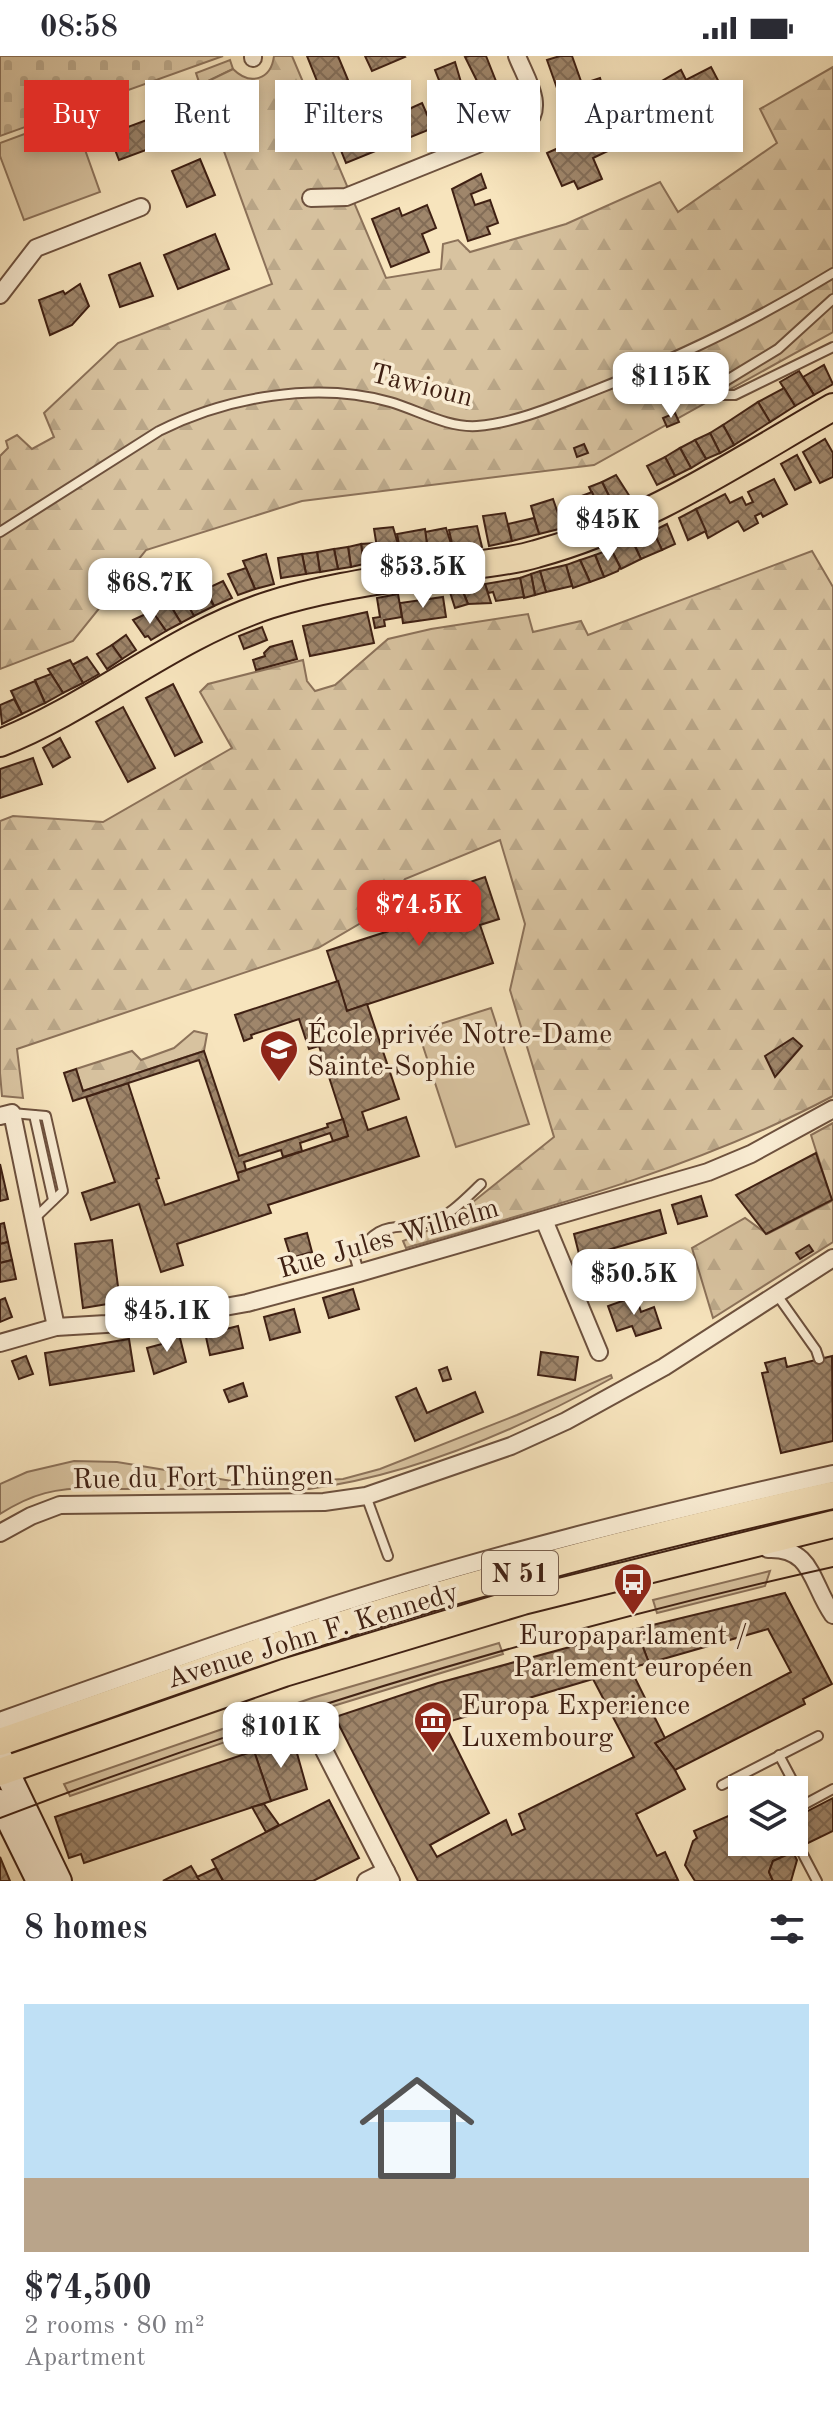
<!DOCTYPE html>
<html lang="en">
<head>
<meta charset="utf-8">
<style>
	:root { --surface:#fff; --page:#f2f2f3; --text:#2b2b33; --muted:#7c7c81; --line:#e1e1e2; --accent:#d93025 }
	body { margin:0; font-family:"Old Standard TT",serif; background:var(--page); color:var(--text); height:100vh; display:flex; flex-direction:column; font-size:30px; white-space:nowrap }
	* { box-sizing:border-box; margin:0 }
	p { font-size:26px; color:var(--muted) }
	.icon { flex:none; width:44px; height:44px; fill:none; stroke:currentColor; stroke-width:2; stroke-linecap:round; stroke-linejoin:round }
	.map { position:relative; height:1825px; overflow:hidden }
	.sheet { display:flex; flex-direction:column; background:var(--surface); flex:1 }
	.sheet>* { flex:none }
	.guide { position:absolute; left:24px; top:24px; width:786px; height:72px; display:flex; gap:16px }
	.fabs { position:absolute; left:728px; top:1720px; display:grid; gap:16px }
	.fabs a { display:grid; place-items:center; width:80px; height:80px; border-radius:0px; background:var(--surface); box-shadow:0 4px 12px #0003; font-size:40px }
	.price { position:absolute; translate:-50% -68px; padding:0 18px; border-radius:16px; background:#fff; color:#222; font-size:26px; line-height:52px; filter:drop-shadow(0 2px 4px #0008) }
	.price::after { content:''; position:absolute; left:50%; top:48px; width:24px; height:18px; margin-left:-12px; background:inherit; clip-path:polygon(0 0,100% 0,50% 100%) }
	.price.active { background:var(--accent); color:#fff }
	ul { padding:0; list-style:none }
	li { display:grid; align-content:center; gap:16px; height:424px; padding:0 24px }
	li+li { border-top:2px solid var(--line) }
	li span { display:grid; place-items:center; height:248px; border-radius:0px; color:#555 }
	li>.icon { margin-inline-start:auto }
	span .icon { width:144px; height:144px; fill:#fffc; stroke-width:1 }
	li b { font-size:34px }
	h2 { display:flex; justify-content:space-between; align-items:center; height:96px; padding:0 24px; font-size:34px }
	.chip { padding:0 28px; border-radius:0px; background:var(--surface); box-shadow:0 4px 12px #0003; font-size:28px; line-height:72px }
	.chip.active { background:var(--accent); color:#fff }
	.status { display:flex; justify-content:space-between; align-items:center; height:56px; padding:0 40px; background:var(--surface); direction:ltr }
	.status svg { height:22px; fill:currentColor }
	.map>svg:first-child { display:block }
	.green { fill:#d8c3a0; stroke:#8c725a; stroke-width:2 }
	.forest { fill:url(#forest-firs); stroke:#8c725a; stroke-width:2 }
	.cemetery { fill:url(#cemetery-stones); stroke:#8c725a; stroke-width:2 }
	.building { fill:url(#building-cross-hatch); stroke:#3f2013; stroke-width:2; fill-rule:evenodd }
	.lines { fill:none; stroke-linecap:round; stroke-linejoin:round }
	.lane-casing { stroke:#6d513e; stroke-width:12 }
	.street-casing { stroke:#6d513e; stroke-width:20 }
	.secondary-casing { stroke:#3f2013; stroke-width:28 }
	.primary-casing { stroke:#3f2013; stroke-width:30 }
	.lane { stroke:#faedd4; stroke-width:8 }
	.street { stroke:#faedd4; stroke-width:16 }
	.secondary { stroke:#faedd4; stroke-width:24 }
	.primary { stroke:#f7e4bd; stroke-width:26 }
	.tram { stroke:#3f2013; stroke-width:2 }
	.labels { text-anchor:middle; stroke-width:7; stroke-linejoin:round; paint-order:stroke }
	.shield { fill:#faedd4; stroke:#775e4d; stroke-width:2 }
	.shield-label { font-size:26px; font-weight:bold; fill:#3f2013 }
	.street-label { font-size:28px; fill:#3f2013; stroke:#faedd4 }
	.poi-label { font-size:28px; fill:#3f2013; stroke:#faedd4; text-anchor:start }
</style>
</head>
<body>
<div class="status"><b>08:58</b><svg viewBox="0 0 49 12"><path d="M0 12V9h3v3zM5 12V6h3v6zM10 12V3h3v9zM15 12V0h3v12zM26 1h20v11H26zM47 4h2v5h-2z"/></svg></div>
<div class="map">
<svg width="833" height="1825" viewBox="0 0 833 1825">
	<defs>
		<pattern id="forest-firs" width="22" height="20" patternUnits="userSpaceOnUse" patternTransform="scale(2)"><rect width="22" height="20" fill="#d8c3a0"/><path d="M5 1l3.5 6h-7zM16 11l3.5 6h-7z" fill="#baa789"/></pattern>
		<pattern id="cemetery-stones" width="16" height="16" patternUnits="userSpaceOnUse" patternTransform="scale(2)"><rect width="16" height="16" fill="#d8c3a0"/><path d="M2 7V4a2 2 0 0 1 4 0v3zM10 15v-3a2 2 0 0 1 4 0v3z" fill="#baa789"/></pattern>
		<pattern id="building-cross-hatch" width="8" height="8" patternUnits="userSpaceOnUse" patternTransform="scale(2)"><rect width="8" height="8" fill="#9f866b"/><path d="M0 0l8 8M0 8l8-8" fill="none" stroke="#836d57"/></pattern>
	</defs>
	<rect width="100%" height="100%" fill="#f7e4bd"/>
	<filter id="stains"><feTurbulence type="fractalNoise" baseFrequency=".0025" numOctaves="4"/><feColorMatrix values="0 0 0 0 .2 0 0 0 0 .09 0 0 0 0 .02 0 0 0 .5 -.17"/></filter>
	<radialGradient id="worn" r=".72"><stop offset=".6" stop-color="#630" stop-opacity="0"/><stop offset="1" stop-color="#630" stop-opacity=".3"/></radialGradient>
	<g class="green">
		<polygon points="230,4 233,13 200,29 196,17"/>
		<polygon points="73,60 100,136 24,164 0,100 0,87"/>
		<polygon points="491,952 529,1068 456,1091 418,975"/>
		<path d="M611,1319L612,1322C520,1373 415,1419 309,1433H108L107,1423L95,1422L94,1432C56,1432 33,1437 0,1458V1428L27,1416L74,1405L117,1406L250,1428L343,1423L380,1413L517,1359Z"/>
		<polygon points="770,1515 765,1530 657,1557 653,1544"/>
		<polygon points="499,1587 503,1598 294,1662 70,1740 64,1728 312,1642"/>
	</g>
	<g class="forest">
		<path d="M274,0H292L386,222L441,213L443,188L458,184L470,196L566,168L660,126L678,156L777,87L760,53L833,11V276L594,409L302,445L146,494L73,585L0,613V400L8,392L6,385L17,379L32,393L54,381L44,357L118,287L272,228L200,29L233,13C250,30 271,24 274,0Z"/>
		<path d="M812,495L833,531V1040C699,1111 551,1151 406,1192L403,1185L448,1166L554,1081L510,934L525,868L500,784L405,823L383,854L318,892L17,993L23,1042L2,1040L0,1017V765L13,760L103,766L232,692L200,636L208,628L303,604L307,625L315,635L335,629L388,583L431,573L528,558L533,576L581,565L588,579Z"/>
		<polygon points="194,975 207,978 204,995 83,1035 76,1013 132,995 141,1004 174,992"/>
		<polygon points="833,1067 833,1186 713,1262 692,1192 745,1162 767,1178 832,1145 811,1079"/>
	</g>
	<polygon class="cemetery" points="0,0 223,0 0,80"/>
	<g class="building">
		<polygon points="307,0 338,0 348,24 321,35"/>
		<polygon points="365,0 404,0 405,1 372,15"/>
		<polygon points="469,0 486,0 505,48 456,67 435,14 455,6 466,43 483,37 465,1"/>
		<polygon points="560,0 572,0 582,28 600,22 604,35 563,49 547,4"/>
		<polygon points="711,11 721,30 713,34 721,49 685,68 662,25 681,14 686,24"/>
		<polygon points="422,47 433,72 401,85 389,57 408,49 409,53"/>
		<polygon points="355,55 360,66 371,62 383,92 346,107 334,77 345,72 341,61"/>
		<polygon points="160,59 167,78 163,80 165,87 119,104 109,78"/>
		<polygon points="603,72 612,93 593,102 602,123 578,133 574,125 562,130 547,97"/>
		<polygon points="200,103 215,139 187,151 172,115"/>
		<polygon points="481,118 486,132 471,138 475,149 490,144 498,167 487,171 490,178 468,185 452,133"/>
		<polygon points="427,149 436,172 422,178 429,196 391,211 372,163 399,152 402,160"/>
		<polygon points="215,178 229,213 178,233 164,199"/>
		<polygon points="140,207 153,240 120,251 109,219"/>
		<polygon points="80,228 89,250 72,269 50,279 39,244 63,235 65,238"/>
		<polygon points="824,309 833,328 814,339 803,321"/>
		<polygon points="799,315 814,339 795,350 780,326"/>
		<polygon points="784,332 795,350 770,366 758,346"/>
		<polygon points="758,346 770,366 734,389 723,369"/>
		<polygon points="675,357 679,366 667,371 663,362"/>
		<polygon points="723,369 734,389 720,397 710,377"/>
		<polygon points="710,377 720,397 706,403 695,384"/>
		<polygon points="825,383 833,397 833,421 820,427 803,396"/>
		<polygon points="695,384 706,403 691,412 680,392"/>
		<polygon points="584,388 588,397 577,401 574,392"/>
		<polygon points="680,392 691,412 675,420 665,401"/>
		<polygon points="797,399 811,426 795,434 781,408"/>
		<polygon points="665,401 675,420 657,429 647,410"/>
		<polygon points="616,419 632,444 615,452 602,426"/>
		<polygon points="774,423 787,448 763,461 761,457 755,460 758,467 744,475 738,465 708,482 696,453 725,438 730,447 742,441 746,449 753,446 748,436"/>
		<polygon points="602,426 615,452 602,458 589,431"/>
		<polygon points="592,436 601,457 575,466 568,445"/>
		<polygon points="553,443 563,472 539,478 531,450"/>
		<polygon points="696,453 706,475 688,484 679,462"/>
		<polygon points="505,457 512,485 489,490 483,460"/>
		<polygon points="534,462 539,478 512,485 508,468"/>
		<polygon points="667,468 675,488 662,494 653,475"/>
		<polygon points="477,470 482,491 454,497 449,474"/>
		<polygon points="393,471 400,495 378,498 374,473"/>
		<polygon points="446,472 454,497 448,498 447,491 428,495 425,476"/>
		<polygon points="425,473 428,495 401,499 397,478"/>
		<polygon points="653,475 662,494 641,503 632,484"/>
		<polygon points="632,484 641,503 621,513 611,493"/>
		<polygon points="376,487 378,498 375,501 376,507 364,508 361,488"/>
		<polygon points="361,488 364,508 351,511 348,491"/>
		<polygon points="348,491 351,511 338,513 334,493"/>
		<polygon points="334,493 338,513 320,516 317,496"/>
		<polygon points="611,493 620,511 618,515 604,521 595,499"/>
		<polygon points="317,496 320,516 306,518 302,498"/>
		<polygon points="266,498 274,528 255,533 243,505"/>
		<polygon points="302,498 306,518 281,522 278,502"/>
		<polygon points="595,499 604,521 590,526 580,504"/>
		<polygon points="580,504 590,526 573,532 566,509"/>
		<polygon points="566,509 572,530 546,536 540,515"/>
		<polygon points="246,512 255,533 238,539 228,518"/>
		<polygon points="540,515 546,536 535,539 531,518"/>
		<polygon points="531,518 535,539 524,542 520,522"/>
		<polygon points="520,522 524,541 496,545 493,536 488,537 485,528"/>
		<polygon points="223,525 232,542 214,550 206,533"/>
		<polygon points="200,527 214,550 194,560 187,548 196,544 190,531"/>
		<polygon points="485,528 491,547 468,548 461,531"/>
		<polygon points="461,531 468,548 455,552 449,533"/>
		<polygon points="398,538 402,561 384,564 385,570 375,572 373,562 380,561 377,542"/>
		<polygon points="182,539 194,560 181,567 169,547"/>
		<polygon points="443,541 446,561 403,567 400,547"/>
		<polygon points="169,547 181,567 166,575 152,555"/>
		<polygon points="152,555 166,575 151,584 148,580 145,581 133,564"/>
		<polygon points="367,556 374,587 310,600 303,570"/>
		<polygon points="262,571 267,584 244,593 239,580"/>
		<polygon points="126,579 136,594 122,603 112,589"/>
		<polygon points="292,585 297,603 256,614 253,604 265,600 264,597 270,591"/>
		<polygon points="112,589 122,603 107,613 97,598"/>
		<polygon points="87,601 99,618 83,627 72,609"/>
		<polygon points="70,604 83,627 63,637 48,613"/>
		<polygon points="51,618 63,637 45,647 35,624"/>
		<polygon points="35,625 45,647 22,658 11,635"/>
		<polygon points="173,628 202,686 175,700 146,642"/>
		<polygon points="14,643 22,658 2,668 0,649"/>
		<polygon points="123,651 155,712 128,726 96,666"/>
		<polygon points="60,682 70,701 53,711 43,692"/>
		<polygon points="33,702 42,728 0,742 0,713"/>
		<polygon points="485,821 499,863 480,869 493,907 347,955 327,895 432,861 425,841"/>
		<polygon points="338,925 347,955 367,948 399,1043 362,1056 368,1074 406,1061 419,1100 268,1149 271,1157 177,1188 183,1209 161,1216 139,1148 91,1164 82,1137 115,1126 86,1041 128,1027 159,1122 156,1123 165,1149 239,1124 237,1117 348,1080 319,990 309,993 299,963 251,979 252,982 244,985 235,959"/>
		<polygon points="793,982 802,990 775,1021 765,1000"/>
		<polygon points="204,995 239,1100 328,1071 327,1068 343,1063 348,1080 333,1085 330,1077 300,1087 302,1095 283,1101 281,1094 244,1106 246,1114 237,1117 199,1004 73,1045 64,1017 76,1013 83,1035"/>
		<polygon points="816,1097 832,1144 766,1178 736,1139"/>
		<polygon points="0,1108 8,1143 0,1145"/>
		<polygon points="701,1140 707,1160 678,1168 672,1149"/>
		<polygon points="660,1154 666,1177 580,1202 574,1178"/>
		<polygon points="4,1167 8,1186 0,1188 0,1168"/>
		<polygon points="307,1177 312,1196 291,1202 285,1183"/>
		<polygon points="112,1184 120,1246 83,1252 75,1188"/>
		<polygon points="8,1186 12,1204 0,1207 0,1188"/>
		<polygon points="809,1189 813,1195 800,1203 796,1197"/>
		<polygon points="12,1204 16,1223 0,1226 0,1207"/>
		<polygon points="353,1233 359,1253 329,1262 323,1242"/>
		<polygon points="192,1234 195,1244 183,1248 180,1237"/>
		<polygon points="636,1240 641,1256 654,1251 661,1272 636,1280 632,1270 617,1275 608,1250"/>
		<polygon points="5,1242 12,1261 0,1266 0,1244"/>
		<polygon points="294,1253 300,1276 270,1284 264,1261"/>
		<polygon points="216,1269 218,1275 238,1270 243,1292 210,1299 204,1272"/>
		<polygon points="179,1278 186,1306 154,1318 147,1292 162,1288 161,1283"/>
		<polygon points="129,1283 134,1315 50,1329 45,1297"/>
		<polygon points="541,1296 578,1301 575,1324 538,1319"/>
		<polygon points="26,1300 33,1318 19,1323 12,1305"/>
		<polygon points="832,1300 833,1385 781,1397 762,1317 768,1316 765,1307 785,1302 787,1311"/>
		<polygon points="447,1311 451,1323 443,1325 439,1314"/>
		<polygon points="243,1327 247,1340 229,1346 224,1334"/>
		<polygon points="416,1332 427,1357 475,1336 483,1356 415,1385 396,1341"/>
		<polygon points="785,1537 832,1628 803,1643 805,1648 675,1714 655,1687 791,1616 768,1573 649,1607 636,1573"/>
		<path d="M636,1573L649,1607L630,1612L665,1682L655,1687L675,1714L685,1733L636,1758L657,1800L665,1796L678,1824L418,1825L335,1661L438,1627ZM593,1623L634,1701L519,1758L525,1773L512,1779L506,1764L437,1801L430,1789L489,1757L444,1667Z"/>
		<polygon points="293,1683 307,1733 271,1745 254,1695"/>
		<polygon points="254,1695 271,1745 84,1807 81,1798 69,1802 55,1761"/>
		<polygon points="833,1742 833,1775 806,1788 796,1788 793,1796 773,1805 769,1816 773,1825 695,1825 685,1809 693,1785 697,1782 694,1775 742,1754 742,1786 794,1786 794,1762"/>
		<polygon points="329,1744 359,1802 313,1825 223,1825 212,1804"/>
		<polygon points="264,1748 279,1769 266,1776 252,1751"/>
		<polygon points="793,1796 797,1804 791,1825 773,1825 769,1816 773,1805"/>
		<polygon points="0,1801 10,1825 0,1825"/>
		<polygon points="191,1810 200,1825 163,1825"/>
		<polygon points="216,1812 223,1825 200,1825 197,1821"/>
	</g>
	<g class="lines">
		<g class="lane-casing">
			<g id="lane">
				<polyline points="833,243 778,293 727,324 721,330 719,339 735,339 833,291"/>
				<path d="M0,476L159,375C227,341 316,325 390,346C418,354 447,372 477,370C516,367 557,349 593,335C677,302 757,264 833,217"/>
				<polyline points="12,1057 46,1060 63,1135 35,1162"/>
				<polyline points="34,1059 53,1144"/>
				<path d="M359,1216L355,1202C380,1161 393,1176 430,1166C449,1161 467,1141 481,1128"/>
				<polyline points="777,1239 816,1294 819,1303"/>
				<polyline points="366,1440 388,1500"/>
				<polyline points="779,1699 805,1748"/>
				<polyline points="722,1729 818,1680"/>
				<polyline points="794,1754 833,1733"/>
				<polyline points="797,1787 817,1825"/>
			</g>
		</g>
		<g class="street-casing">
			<g id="street">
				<polyline points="253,2 253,0"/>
				<path d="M311,142L346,141L525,69C546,51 525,21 517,0"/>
				<polyline points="0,239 36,192 141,151"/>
				<polyline points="0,1060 12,1057 56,1271"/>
				<polyline points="544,1164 599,1296"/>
				<polyline points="0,1287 56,1271 106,1268 180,1259 247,1247 359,1217 708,1116 751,1098 833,1053"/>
				<polyline points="0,1477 31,1460 60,1449 324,1446 366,1440 511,1390 566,1365 664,1311 833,1202"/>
				<path d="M768,1493C813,1491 811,1528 833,1559"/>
				<path d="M0,1665C103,1628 206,1591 310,1557C480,1501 659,1457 833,1418"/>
				<polyline points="309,1665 391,1825"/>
				<polyline points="366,1825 386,1815"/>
			</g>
		</g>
		<g class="secondary-casing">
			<g id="secondary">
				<polyline points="0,1702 59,1825"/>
				<polyline points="0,1746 39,1825"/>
			</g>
		</g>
		<g class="primary-casing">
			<g id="primary">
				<path d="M0,687C94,650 171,581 269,549C335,528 408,521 476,509C496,506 517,504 536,498C644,469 737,406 833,351"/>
				<path d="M0,1686C105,1650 210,1611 316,1577C485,1522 660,1478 833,1439"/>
				<polyline points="0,1716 284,1617 523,1545 833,1468"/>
			</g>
		</g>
		<use href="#lane" class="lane"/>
		<use href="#street" class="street"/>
		<use href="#secondary" class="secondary"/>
		<use href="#primary" class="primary"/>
		<path class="tram" d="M0,1762C270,1659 550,1574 833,1511"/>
	</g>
	<defs>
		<g id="school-pin" transform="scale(2)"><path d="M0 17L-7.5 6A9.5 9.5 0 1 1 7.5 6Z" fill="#8f2418" stroke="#faedd4"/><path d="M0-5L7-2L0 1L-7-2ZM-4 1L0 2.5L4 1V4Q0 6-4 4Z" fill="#fff"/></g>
		<g id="bus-pin" transform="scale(2)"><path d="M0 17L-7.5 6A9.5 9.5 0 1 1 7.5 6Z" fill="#8f2418" stroke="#faedd4"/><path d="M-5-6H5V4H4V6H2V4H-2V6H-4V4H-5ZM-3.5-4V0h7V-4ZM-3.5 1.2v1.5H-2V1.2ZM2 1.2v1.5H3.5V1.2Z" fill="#fff"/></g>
		<g id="museum-pin" transform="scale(2)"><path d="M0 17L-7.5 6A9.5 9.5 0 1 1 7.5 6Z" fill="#8f2418" stroke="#faedd4"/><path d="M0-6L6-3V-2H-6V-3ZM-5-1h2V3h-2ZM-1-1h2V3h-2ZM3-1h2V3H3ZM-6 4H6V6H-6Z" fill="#fff"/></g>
	</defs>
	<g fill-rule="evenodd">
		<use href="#school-pin" x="279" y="993"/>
		<use href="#bus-pin" x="633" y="1526"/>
		<use href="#museum-pin" x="433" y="1664"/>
	</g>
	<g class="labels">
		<rect class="shield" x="482" y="1495" width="76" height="44" rx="6"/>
		<g class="shield-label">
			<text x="520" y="1526">N 51</text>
		</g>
		<g class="street-label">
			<text transform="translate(422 328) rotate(14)" y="10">Tawioun</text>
			<text transform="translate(388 1181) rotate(-16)" y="10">Rue Jules Wilhelm</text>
			<text transform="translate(203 1420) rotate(-1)" y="10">Rue du Fort Thüngen</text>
			<text transform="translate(312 1578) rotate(-17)" y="10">Avenue John F. Kennedy</text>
		</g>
		<g class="poi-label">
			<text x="307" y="987">École privée Notre-Dame<tspan x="307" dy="32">Sainte-Sophie</tspan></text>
			<text x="633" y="1588" text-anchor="middle">Europaparlament /<tspan x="633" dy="32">Parlement européen</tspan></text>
			<text x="461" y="1658">Europa Experience<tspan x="461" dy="32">Luxembourg</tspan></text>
		</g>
	</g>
	<rect width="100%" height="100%" filter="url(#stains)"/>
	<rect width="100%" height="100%" fill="url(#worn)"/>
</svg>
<div class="fabs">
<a><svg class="icon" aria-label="layers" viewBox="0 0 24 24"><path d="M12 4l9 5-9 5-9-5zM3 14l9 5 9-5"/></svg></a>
</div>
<b class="price" style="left:671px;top:364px">$115K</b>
<b class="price" style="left:608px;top:507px">$45K</b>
<b class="price" style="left:423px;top:554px">$53.5K</b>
<b class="price" style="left:150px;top:570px">$68.7K</b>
<b class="price active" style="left:419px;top:892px">$74.5K</b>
<b class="price" style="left:634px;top:1261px">$50.5K</b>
<b class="price" style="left:167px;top:1298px">$45.1K</b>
<b class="price" style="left:281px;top:1714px">$101K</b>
<div class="guide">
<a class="chip active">Buy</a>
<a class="chip">Rent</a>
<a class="chip">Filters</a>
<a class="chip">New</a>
<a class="chip">Apartment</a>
</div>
</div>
<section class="sheet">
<h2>8 homes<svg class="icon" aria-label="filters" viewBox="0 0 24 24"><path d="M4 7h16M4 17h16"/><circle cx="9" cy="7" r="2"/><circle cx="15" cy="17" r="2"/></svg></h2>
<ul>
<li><span style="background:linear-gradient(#bfe0f5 70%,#b9a48a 0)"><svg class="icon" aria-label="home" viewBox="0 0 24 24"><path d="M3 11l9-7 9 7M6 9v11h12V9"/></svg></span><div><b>$74,500</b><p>2 rooms · 80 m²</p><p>Apartment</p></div></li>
</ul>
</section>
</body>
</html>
